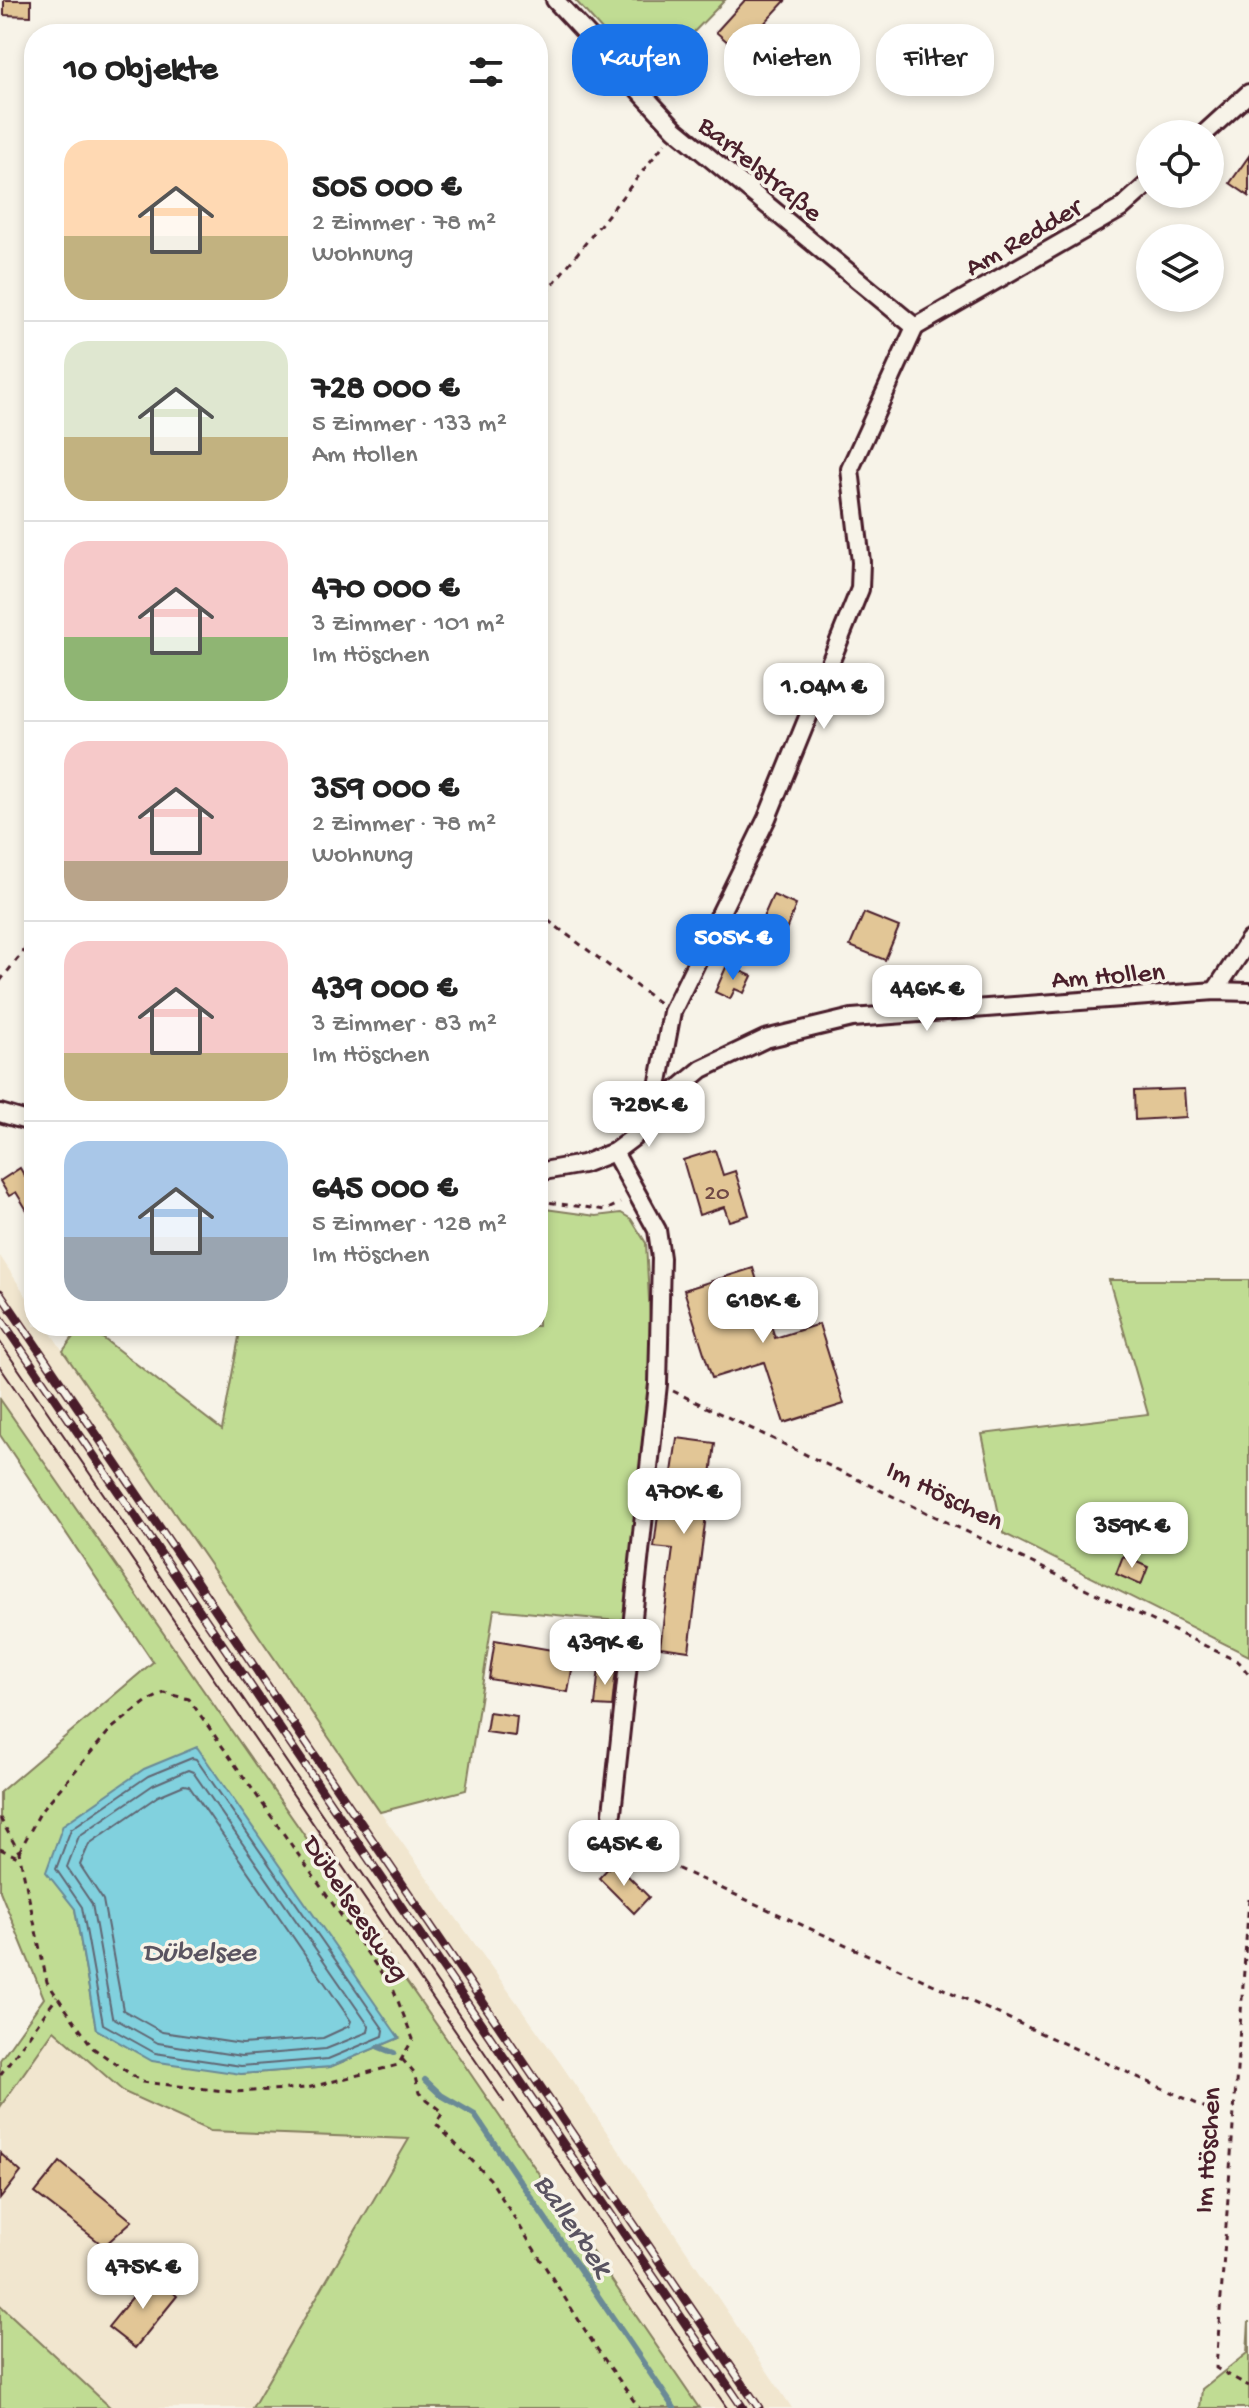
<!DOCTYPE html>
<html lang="de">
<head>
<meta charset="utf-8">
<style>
	:root { --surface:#fff; --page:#f2f2f2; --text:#222; --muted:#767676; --line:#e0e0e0; --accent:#1a73e8 }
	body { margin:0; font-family:"Gochi Hand",sans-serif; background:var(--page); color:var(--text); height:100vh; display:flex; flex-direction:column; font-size:30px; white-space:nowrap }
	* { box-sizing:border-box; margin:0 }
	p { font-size:26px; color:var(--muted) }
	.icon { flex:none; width:44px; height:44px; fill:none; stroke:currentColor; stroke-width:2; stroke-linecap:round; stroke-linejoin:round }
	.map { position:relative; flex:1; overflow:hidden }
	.panel { position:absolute; left:24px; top:24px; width:524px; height:1312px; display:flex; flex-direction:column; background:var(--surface); border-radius:32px; box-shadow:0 4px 12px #0003 }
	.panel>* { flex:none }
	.banner { position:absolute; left:572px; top:24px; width:556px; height:72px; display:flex; gap:16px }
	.controls { position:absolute; left:1136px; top:120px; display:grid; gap:16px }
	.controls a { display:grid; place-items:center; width:88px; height:88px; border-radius:50%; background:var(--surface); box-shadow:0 4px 12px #0003; font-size:40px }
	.price { position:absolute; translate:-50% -68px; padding:0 18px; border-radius:16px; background:#fff; color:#222; font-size:26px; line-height:52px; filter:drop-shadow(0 2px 4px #0008) }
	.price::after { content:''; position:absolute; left:50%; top:48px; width:24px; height:18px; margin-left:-12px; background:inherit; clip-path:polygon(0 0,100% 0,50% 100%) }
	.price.active { background:var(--accent); color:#fff }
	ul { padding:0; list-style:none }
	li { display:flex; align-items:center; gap:24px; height:200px; padding:0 40px }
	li+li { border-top:2px solid var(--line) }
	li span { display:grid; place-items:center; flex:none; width:224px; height:160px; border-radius:24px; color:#555 }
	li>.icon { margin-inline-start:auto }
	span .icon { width:96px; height:96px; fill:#fffc; stroke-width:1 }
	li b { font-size:34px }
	h2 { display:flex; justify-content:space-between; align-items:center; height:96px; padding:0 40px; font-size:34px }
	.chip { padding:0 28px; border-radius:32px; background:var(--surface); box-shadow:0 4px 12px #0003; font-size:28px; line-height:72px }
	.chip.active { background:var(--accent); color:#fff }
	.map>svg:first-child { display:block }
	.built { fill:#f1e6cf }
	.green { fill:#c0dc93; stroke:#857e5f; stroke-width:2; fill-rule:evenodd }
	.water { fill:#81d1de; stroke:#6b8a96; stroke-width:2 }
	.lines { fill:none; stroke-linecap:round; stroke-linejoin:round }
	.shore { stroke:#606673; stroke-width:2 }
	.stream { stroke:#6b8a96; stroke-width:6 }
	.building { fill:#e2c696; stroke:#4a1f2b; stroke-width:2 }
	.minor-casing { stroke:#4a1f2b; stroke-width:22 }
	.path { stroke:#4a1f2b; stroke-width:3; stroke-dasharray:6 6; stroke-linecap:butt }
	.minor { stroke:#f7f3e8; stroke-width:16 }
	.tram { stroke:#4a1f2b; stroke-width:2 }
	.rail-casing { stroke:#4a1f2b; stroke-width:9 }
	.rail { stroke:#f7f3e8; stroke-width:6; stroke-dasharray:18; stroke-linecap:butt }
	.labels { text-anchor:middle; stroke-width:7; stroke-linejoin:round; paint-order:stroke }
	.number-label { font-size:24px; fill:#704946 }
	.street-label { font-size:28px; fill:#4a1f2b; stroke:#f7f3e8 }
	.water-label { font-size:30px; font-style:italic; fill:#5a5461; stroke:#f7f3e8 }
</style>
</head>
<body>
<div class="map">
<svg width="1249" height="2408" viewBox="0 0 1249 2408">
	<rect width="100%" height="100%" fill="#f7f3e8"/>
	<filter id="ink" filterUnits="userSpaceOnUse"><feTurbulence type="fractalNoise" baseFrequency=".0125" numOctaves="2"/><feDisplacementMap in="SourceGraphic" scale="16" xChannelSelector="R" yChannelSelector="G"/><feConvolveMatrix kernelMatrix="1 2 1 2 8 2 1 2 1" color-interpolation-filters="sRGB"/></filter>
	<g filter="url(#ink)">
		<g class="built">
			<polygon points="0,1256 34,1308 34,1326 46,1326 380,1812 561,2064 792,2408 699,2408 457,2054 0,1399"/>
			<polygon points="54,2030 124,2092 209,2131 409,2139 252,2408 111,2408 0,2305 0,2107"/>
		</g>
		<g class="green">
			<polygon points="575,0 725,0 647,80"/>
			<polygon points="538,1208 596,1216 621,1213 631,1219 646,1243 652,1357 628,1622 494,1609 466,1790 380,1812 63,1351 81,1326 87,1326 222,1430 241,1326 538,1326"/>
			<polygon points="1109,1280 1249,1280 1249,1656 1003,1533 982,1434 1148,1414"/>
			<path d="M0,1399L457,2054L699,2408H252L409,2139L210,2131L124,2092L54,2030L0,2107V2060L44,1998L0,1891V1792L153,1662L0,1435ZM75,1909L399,2038L330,2067L241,2074L96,2029Z"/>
			<polygon points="0,2305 111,2408 0,2408"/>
			<polygon points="1249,2321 1249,2408 1200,2408 1202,2389 1247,2353"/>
		</g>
		<polygon class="water" points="197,1747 399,2038 330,2067 241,2074 152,2061 96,2029 75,1909 46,1872 63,1825 144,1769"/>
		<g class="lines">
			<g class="shore">
				<polygon points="192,1758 196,1759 384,2030 383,2036 328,2059 241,2066 155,2053 103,2024 82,1907 56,1869 71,1829 148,1776"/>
				<polygon points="188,1770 193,1772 369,2026 368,2032 326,2049 241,2056 158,2043 112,2017 92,1904 67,1867 79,1836 153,1785"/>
				<polygon points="184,1785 189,1786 351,2021 349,2026 323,2038 242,2044 162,2032 123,2010 103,1900 80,1865 89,1844 158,1796"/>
			</g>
			<g class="stream">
				<polyline points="379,2047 394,2053"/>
				<polyline points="425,2080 441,2095 475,2115 674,2408"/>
			</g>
		</g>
		<g class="building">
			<polygon points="4,0 31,0 31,16 4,15"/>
			<polygon points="745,0 786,0 747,42 739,34 730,44 716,32"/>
			<polygon points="1249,156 1249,196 1230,183"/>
			<polygon points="773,895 796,905 786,930 762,920"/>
			<polygon points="864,913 899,927 885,960 850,946"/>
			<polygon points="727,965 752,976 744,993 735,989 730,999 715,992"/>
			<polygon points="1184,1089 1186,1117 1135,1120 1134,1091"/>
			<polygon points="715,1150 723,1175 735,1171 749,1215 729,1221 724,1207 699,1215 683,1160"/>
			<polygon points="20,1168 34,1192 34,1222 16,1192 9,1196 0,1181"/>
			<polygon points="753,1268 775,1338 819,1324 844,1404 784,1423 764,1362 712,1378 684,1290"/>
			<polygon points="677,1438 715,1443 689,1651 660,1647 673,1549 654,1547 661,1491 669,1493"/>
			<polygon points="1123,1556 1148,1567 1141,1585 1116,1574"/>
			<polygon points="495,1640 575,1654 568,1692 489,1679"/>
			<polygon points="599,1667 616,1669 612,1707 595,1706"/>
			<polygon points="489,1712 517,1716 515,1736 486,1732"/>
			<polygon points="614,1862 649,1897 634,1913 599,1878"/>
			<polygon points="0,2153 21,2172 0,2199"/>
			<polygon points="60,2162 132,2221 104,2246 35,2193"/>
			<polygon points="152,2273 177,2296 135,2348 108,2327"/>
		</g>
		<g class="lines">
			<g class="minor-casing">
				<g id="minor">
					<polyline points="555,0 675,129 915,327"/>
					<polyline points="1204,134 1249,93"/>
					<polyline points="915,327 1120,209 1150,182"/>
					<polyline points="1215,991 1249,940"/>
					<polyline points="0,1113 34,1123"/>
					<polyline points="648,1114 658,1087 672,1012 767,818 860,589 861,562 850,469 915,327"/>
					<polyline points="538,1172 583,1164 614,1152 634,1137 648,1114 702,1069 765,1039 852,1018 1215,991 1249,992"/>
					<polyline points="612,1813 658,1384 661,1258 657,1230 614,1152"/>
				</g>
			</g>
			<g class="path">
				<polyline points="538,303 665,143"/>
				<polyline points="538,913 659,1003"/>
				<polyline points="0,981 34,938"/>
				<polyline points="538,1201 606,1210 620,1203"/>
				<polyline points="673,1391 1239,1662 1249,1675"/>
				<polyline points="0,1818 19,1852 47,1982 93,2048 142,2082 234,2092 307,2088 398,2065 413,2039 394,1991 189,1699 164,1693 146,1702 111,1729 41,1811 19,1852"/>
				<polyline points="618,1830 639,1850 661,1861 1206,2108"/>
				<polyline points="0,1849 18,1857"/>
				<polyline points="1249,1899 1216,2368 1249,2386"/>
				<polyline points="402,2059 414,2073 419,2093 443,2112 436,2124 490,2179 595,2346 639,2408"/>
				<polyline points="0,2075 57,1997"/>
			</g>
			<use href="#minor" class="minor"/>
			<g class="tram">
				<polyline points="0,1342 727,2408"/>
				<polyline points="0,1367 504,2102"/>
			</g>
			<g class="rail-casing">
				<g id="rail">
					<polyline points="0,1293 759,2408"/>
					<polyline points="0,1318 743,2408"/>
				</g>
			</g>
			<use href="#rail" class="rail"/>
		</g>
	</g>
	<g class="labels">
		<g class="number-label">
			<text x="717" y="1199">20</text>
		</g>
		<g class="street-label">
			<text transform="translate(762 167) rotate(39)" y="10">Bartelstraße</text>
			<text transform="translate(1022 235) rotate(-30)" y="10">Am Redder</text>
			<text transform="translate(1108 973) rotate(-4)" y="10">Am Hollen</text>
			<text transform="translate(946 1493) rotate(26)" y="10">Im Höschen</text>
			<text transform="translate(358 1907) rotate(56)" y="10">Dübelseesweg</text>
			<text transform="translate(1205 2150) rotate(-86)" y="10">Im Höschen</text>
		</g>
		<g class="water-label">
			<text x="199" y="1960">Dübelsee</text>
			<text transform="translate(575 2224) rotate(56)" y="10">Ballerbek</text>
		</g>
	</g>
</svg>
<div class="controls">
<a><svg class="icon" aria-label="locate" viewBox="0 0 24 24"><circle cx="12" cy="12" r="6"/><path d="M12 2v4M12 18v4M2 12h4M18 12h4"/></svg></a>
<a><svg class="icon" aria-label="layers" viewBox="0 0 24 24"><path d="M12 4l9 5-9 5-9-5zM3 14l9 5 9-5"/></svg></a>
</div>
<b class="price" style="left:824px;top:731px">1.04M €</b>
<b class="price active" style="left:733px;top:982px">505K €</b>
<b class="price" style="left:927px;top:1033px">446K €</b>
<b class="price" style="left:649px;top:1149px">728K €</b>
<b class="price" style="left:763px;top:1345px">618K €</b>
<b class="price" style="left:684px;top:1536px">470K €</b>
<b class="price" style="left:1132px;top:1570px">359K €</b>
<b class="price" style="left:605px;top:1687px">439K €</b>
<b class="price" style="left:624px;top:1888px">645K €</b>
<b class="price" style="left:143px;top:2311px">475K €</b>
<div class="banner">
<a class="chip active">Kaufen</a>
<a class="chip">Mieten</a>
<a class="chip">Filter</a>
</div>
<section class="panel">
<h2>10 Objekte<svg class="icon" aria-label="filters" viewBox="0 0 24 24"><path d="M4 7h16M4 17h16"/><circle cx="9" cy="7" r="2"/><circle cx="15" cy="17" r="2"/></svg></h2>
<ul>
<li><span style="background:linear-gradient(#ffd9b3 60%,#c2b280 0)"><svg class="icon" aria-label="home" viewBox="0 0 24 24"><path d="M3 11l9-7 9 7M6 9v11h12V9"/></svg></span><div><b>505 000 €</b><p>2 Zimmer · 78 m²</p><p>Wohnung</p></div></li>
<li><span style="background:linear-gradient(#dfe7d0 60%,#c2b280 0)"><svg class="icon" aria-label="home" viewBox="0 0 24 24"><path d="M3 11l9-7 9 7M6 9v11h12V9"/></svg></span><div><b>728 000 €</b><p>5 Zimmer · 133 m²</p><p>Am Hollen</p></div></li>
<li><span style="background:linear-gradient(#f6c9c9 60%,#8fb573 0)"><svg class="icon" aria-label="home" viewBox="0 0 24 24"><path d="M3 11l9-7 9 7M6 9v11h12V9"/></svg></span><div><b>470 000 €</b><p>3 Zimmer · 101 m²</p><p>Im Höschen</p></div></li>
<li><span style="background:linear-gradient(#f6c9c9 75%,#b9a48a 0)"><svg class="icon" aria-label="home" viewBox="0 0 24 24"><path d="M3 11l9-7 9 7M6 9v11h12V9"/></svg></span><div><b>359 000 €</b><p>2 Zimmer · 78 m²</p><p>Wohnung</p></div></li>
<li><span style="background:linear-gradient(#f6c9c9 70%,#c2b280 0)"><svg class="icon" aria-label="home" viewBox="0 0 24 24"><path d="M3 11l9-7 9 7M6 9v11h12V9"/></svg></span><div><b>439 000 €</b><p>3 Zimmer · 83 m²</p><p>Im Höschen</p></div></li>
<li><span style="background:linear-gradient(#a9c7e8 60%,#9aa5b1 0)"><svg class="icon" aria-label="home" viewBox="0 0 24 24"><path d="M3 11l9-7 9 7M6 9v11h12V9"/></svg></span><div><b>645 000 €</b><p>5 Zimmer · 128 m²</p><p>Im Höschen</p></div></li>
</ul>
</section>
</div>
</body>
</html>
